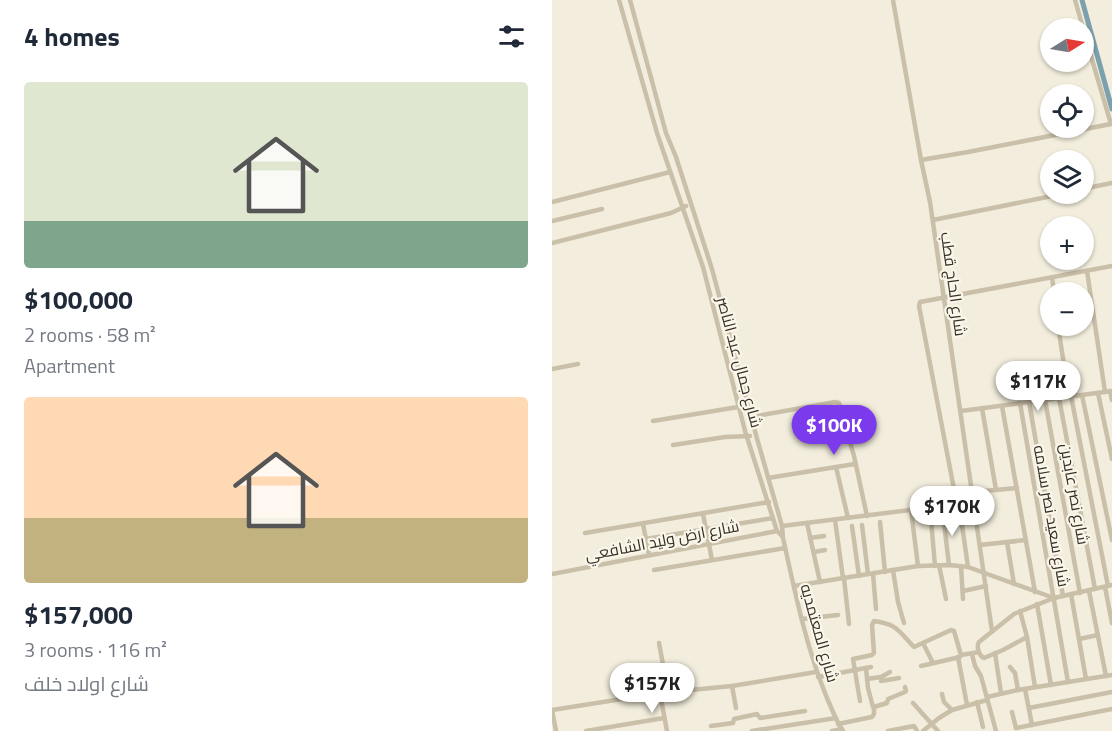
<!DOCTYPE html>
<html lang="en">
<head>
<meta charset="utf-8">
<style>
	:root { --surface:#fff; --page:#f6f6f7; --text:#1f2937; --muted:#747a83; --accent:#7c3aed }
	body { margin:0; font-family:"Titillium Web",Cairo,sans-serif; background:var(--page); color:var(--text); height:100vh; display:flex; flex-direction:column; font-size:22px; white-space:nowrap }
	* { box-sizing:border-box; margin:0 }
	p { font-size:20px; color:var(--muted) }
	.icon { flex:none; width:33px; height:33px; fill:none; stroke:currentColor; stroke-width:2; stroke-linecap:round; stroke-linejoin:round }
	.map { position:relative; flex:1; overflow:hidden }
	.panel { display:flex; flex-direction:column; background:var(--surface); width:552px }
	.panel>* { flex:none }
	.needle { width:39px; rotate:79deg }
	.buttons { position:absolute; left:488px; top:18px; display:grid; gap:12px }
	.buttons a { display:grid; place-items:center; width:54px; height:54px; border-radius:50%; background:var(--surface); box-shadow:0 2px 4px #0004; font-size:30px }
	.price { position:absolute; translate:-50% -51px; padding:0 14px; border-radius:21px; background:#fff; color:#222; font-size:20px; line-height:39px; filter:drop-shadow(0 2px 3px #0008) }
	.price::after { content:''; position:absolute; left:50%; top:36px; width:18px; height:14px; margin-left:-9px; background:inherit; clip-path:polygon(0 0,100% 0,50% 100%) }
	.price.active { background:var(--accent); color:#fff }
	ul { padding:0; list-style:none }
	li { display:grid; align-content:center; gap:12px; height:318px; padding:0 24px }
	li span { display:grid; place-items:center; height:186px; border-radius:6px; color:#555 }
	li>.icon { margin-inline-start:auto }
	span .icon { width:108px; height:108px; fill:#fffc; stroke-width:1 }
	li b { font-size:26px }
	h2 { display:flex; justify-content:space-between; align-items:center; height:72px; padding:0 24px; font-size:26px }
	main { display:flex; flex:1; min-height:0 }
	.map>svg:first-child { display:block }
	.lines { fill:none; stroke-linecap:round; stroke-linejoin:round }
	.canal { stroke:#7ba1af; stroke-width:5 }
	.minor { stroke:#cabfa8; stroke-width:4.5 }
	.labels { text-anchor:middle; stroke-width:4.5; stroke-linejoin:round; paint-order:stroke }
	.street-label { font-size:16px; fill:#373028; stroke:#faf6e9 }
</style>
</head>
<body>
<main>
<section class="panel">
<h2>4 homes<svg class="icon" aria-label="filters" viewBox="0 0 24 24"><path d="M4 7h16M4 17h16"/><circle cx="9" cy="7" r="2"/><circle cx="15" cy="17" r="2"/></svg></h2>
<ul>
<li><span style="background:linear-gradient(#dfe7d0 75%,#7fa58c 0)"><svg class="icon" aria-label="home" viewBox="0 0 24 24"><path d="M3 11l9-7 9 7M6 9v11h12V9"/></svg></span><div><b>$100,000</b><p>2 rooms · 58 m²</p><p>Apartment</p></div></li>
<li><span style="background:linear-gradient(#ffd9b3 65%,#c2b280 0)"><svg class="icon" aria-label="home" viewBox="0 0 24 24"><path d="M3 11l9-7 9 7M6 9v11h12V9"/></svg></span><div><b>$157,000</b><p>3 rooms · 116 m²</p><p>شارع اولاد خلف</p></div></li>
</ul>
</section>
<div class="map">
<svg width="560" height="731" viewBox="0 0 560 731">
	<rect width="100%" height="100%" fill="#f2eddc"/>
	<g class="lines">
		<polyline class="canal" points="530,0 560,109"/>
		<g class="minor">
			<polyline points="67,0 105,133 151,267 193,431 225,531 230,536"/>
			<path d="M78,0L114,133L124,157L160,269L204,435L230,526L231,538C243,592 254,647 275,698C280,709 284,721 291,731"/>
			<polyline points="341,0 369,160 378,202 440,631"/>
			<polyline points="523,0 531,28"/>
			<polyline points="531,29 559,124"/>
			<polyline points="369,160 416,152 559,124"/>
			<polyline points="531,189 560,183"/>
			<polyline points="0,202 118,172"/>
			<polyline points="381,220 510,194"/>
			<polyline points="0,221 50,209"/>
			<polyline points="0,243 119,213 134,206"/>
			<polyline points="535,271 553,392"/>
			<polyline points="500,277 502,292"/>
			<polyline points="506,326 517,397"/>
			<polyline points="0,369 26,364"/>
			<polyline points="558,391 560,400"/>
			<polyline points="546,393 560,459"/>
			<polyline points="530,395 560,540"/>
			<polyline points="519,396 556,586"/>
			<polyline points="507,398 543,589"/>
			<polyline points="493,400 528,593"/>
			<polyline points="477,402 511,596"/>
			<polyline points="468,403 516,682"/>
			<polyline points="450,406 483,592"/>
			<polyline points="430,408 444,490"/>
			<polyline points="409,411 560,391"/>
			<polyline points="199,417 283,402 287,403 302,456 315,516"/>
			<polyline points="101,421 186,407"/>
			<polyline points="121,445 173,437 198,436"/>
			<polyline points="284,467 303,464"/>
			<polyline points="216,478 284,467 296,518"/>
			<polyline points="421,492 465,488"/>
			<polyline points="407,504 416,567"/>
			<polyline points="405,505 367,306 368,302 560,266"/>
			<polyline points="390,506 397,565"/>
			<polyline points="378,508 383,566"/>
			<polyline points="359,510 366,566"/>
			<polyline points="151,514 160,560"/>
			<polyline points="283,520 291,578"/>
			<polyline points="328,522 333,572"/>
			<polyline points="255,523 268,582"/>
			<polyline points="91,524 97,555"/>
			<polyline points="310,525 316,574"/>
			<polyline points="230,526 422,502"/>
			<polyline points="300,526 307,576"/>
			<polyline points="33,533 217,502"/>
			<polyline points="258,538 272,536"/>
			<polyline points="94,539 221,518"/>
			<polyline points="455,542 462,584"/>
			<polyline points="428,545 474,540"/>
			<polyline points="262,552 273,550"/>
			<polyline points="387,565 394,599"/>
			<polyline points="409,566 411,599"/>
			<polyline points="102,570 233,548"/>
			<polyline points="341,570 346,602 352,623"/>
			<polyline points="0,574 225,531"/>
			<polyline points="321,574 324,609"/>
			<polyline points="292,578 297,624"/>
			<polyline points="242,586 366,566 397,565 416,567 502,598 560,585"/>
			<polyline points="553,587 560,623"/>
			<polyline points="411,591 434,586"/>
			<polyline points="537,591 554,676"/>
			<polyline points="519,594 534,679"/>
			<polyline points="485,604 499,685"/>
			<polyline points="468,611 475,637 483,687"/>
			<polyline points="250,619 286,615"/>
			<path d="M475,637L451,650L432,658C427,656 424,646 427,642L462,614L502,598"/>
			<polyline points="527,639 546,635"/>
			<polyline points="107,643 116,692"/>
			<polyline points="371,643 381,663"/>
			<polyline points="443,653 449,693"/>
			<polyline points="420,654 423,666 429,676 444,731"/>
			<polyline points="406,657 415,705"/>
			<polyline points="369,666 408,657"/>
			<polyline points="458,667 463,673 466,690"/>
			<polyline points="314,668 316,688 321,707"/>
			<polyline points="266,677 319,667"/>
			<polyline points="315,679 329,677 338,672"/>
			<polyline points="329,681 347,678"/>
			<polyline points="180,686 184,708"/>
			<polyline points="473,689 480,725"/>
			<polyline points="108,693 115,731"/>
			<polyline points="390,694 392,702 400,710"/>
			<polyline points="435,697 466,690 560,675"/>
			<path d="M308,701L301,659L320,655L322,653L320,625L322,621C346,624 347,632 362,647L399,630L402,631L409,655L427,652"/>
			<polyline points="425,702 431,727"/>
			<polyline points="361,703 386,731"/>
			<polyline points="477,708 560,692"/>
			<polyline points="0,710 108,693 180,686 264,672"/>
			<polyline points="0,710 4,731"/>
			<polyline points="460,712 464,728"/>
			<polyline points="286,724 320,717 322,714 322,707 335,703 336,699 353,692 354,691 353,687"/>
			<polyline points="159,726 181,723 182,719 205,714 208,718 253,711"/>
			<polyline points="464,728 560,709"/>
			<polyline points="34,731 112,718"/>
			<polyline points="200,731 284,718"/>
			<polyline points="280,731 290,729"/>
			<polyline points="336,731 362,726 365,731"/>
			<polyline points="371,731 387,718 400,710 435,700"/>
		</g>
	</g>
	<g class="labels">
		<g class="street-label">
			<text transform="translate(402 284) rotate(82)" y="6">شارع الحاج قطب</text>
			<text transform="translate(188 362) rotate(75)" y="6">شارع جمال عبد الناصر</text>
			<text transform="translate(523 494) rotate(80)" y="6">شارع نصر عابدين</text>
			<text transform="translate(500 516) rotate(80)" y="6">شارع سعيد نصر سلامه</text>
			<text transform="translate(110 540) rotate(-11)" y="6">شارع ارض وليد الشافعي</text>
			<text transform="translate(268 633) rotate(74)" y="6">شارع المعتمديه</text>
		</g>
	</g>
</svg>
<div class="buttons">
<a><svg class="needle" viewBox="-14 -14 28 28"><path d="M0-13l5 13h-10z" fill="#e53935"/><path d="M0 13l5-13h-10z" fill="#747a83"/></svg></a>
<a><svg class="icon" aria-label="locate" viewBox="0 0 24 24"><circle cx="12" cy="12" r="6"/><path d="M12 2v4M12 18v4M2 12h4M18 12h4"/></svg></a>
<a><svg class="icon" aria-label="layers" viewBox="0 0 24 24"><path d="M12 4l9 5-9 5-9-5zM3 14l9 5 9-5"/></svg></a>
<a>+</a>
<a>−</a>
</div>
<b class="price" style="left:486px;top:412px">$117K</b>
<b class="price active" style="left:282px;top:456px">$100K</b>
<b class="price" style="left:400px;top:537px">$170K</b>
<b class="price" style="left:100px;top:714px">$157K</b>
</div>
</main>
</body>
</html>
